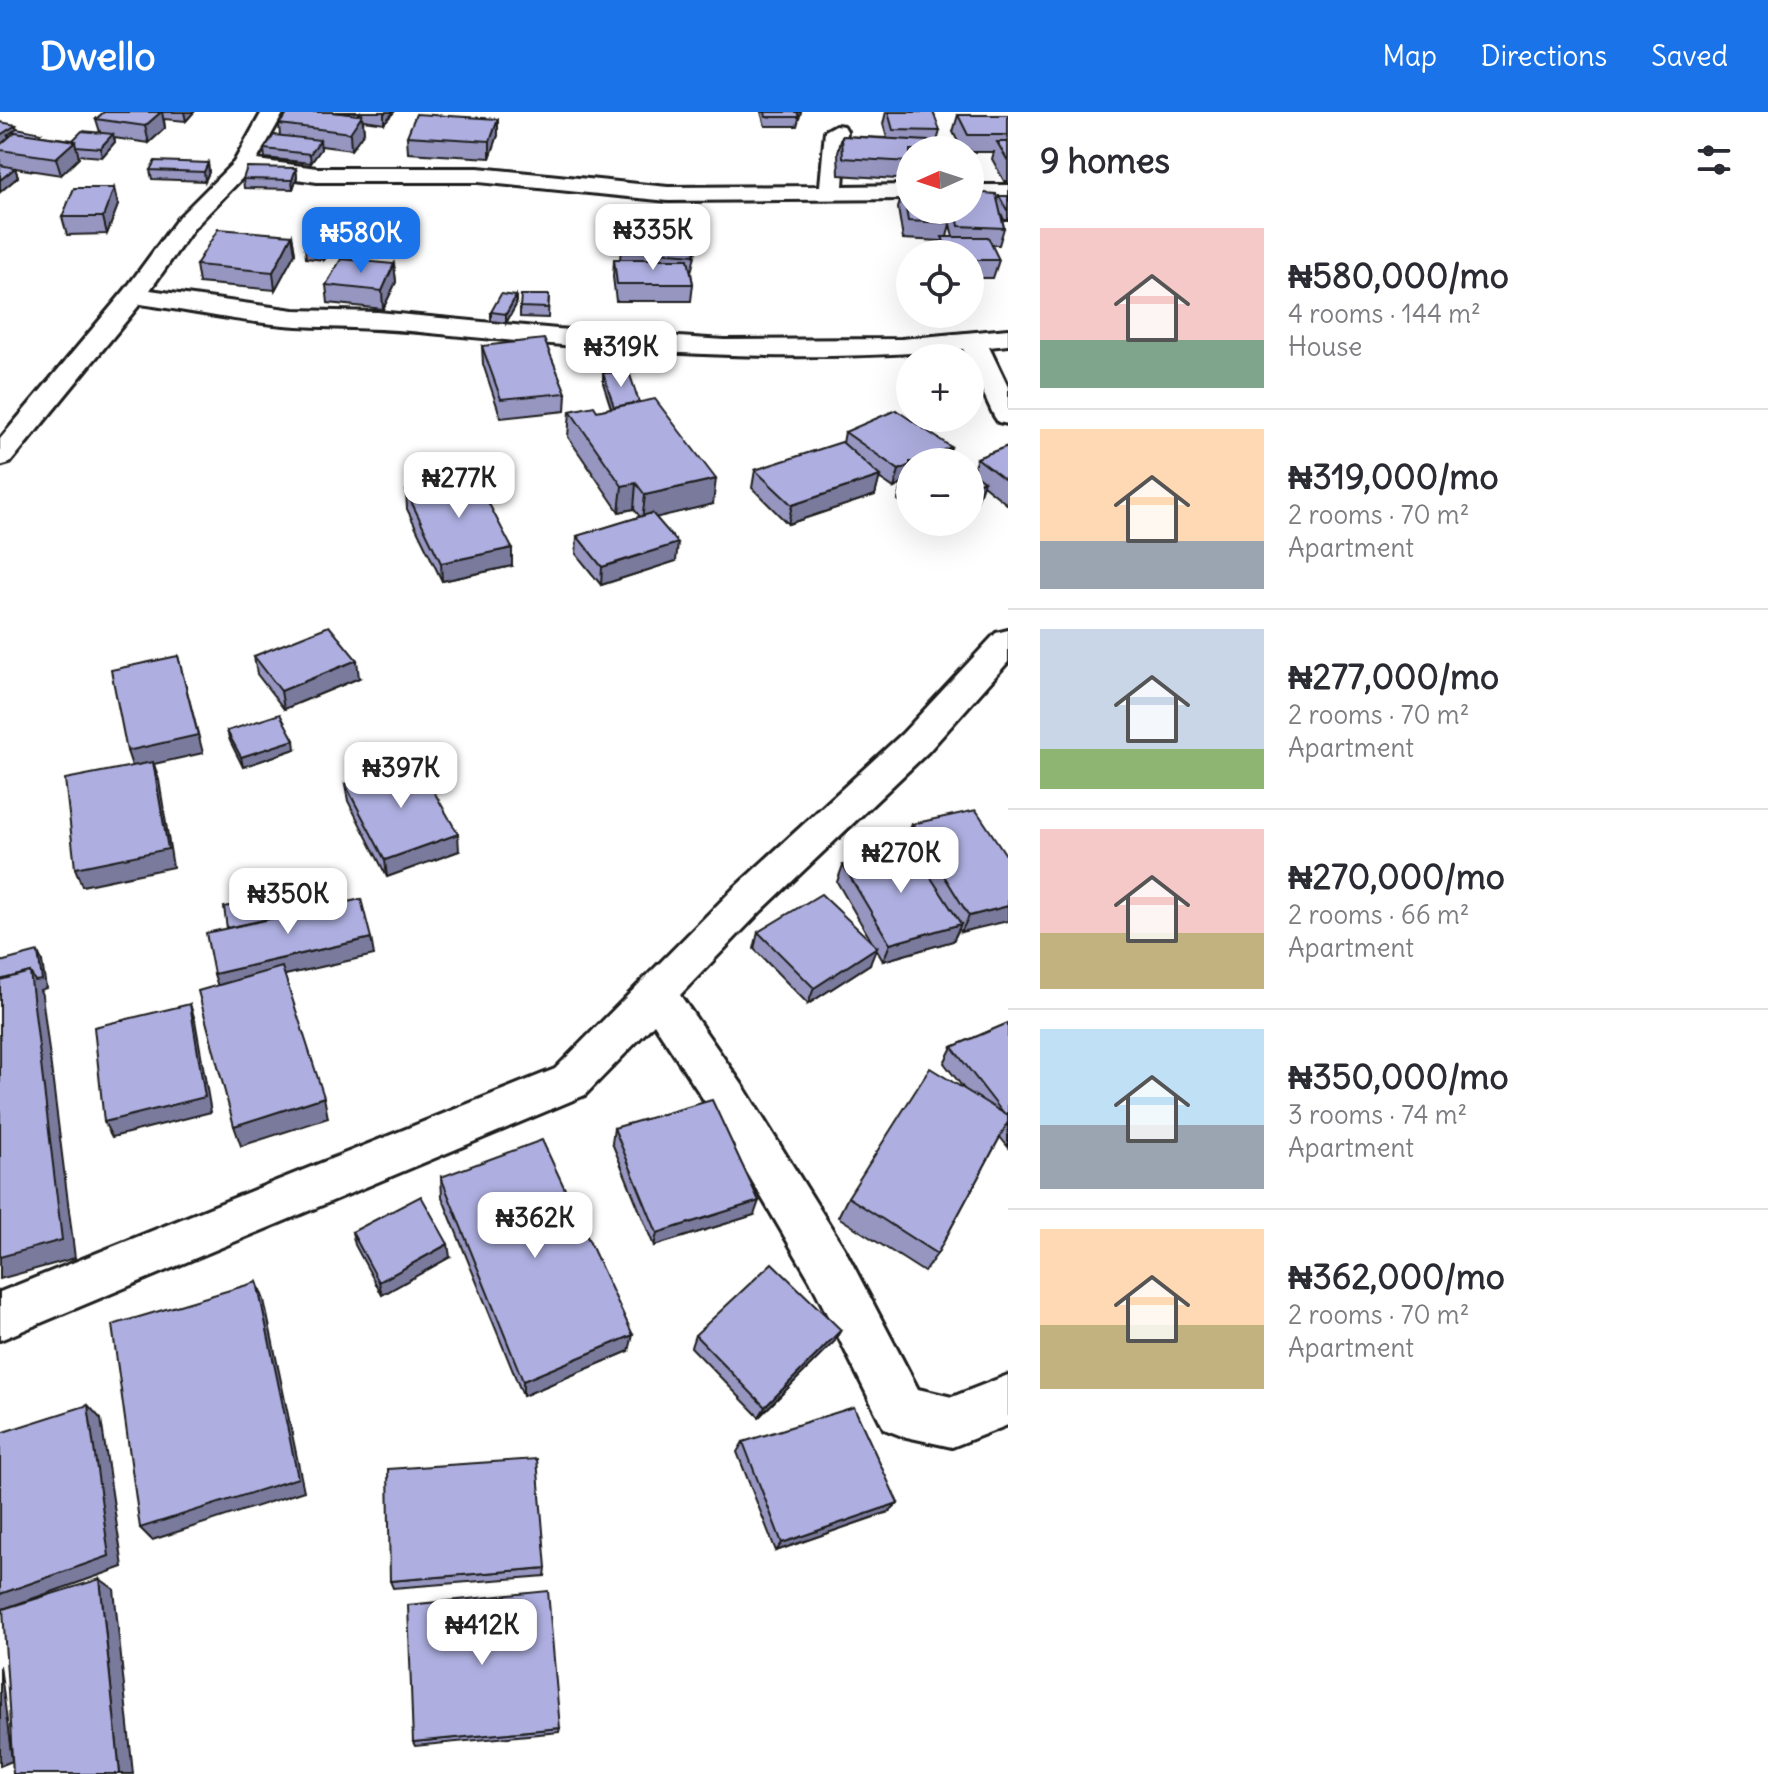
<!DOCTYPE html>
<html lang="en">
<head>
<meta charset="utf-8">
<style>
	:root { --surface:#fff; --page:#f2f2f3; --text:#2b2b33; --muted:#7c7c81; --line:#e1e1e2; --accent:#1a73e8 }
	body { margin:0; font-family:Delius,sans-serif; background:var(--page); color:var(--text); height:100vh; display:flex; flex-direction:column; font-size:30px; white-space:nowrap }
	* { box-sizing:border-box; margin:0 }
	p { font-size:26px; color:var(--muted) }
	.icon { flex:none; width:44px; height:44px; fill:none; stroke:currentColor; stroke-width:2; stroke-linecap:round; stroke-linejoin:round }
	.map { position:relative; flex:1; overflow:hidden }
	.panel { display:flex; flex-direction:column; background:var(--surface); width:760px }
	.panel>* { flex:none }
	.needle { width:52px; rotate:267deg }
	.buttons { position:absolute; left:896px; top:24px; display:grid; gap:16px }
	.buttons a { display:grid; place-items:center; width:88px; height:88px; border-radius:50%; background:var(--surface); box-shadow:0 8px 32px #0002; font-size:40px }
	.price { position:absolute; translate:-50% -68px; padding:0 18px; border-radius:16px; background:#fff; color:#222; font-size:26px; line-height:52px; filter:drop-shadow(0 2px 4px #0008) }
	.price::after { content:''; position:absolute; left:50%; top:48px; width:24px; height:18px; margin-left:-12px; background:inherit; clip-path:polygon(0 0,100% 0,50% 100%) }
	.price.selected { background:var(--accent); color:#fff }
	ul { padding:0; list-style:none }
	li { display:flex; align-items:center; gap:24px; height:200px; padding:0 32px }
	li+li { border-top:2px solid var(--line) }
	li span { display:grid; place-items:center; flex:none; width:224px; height:160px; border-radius:0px; color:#555 }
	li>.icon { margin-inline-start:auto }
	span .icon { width:96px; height:96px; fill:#fffc; stroke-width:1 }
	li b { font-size:34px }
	h2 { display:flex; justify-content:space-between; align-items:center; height:96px; padding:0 32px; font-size:34px }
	header { display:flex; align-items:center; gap:48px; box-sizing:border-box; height:112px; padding:0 40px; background:var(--accent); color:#fff }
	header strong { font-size:38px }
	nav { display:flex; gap:44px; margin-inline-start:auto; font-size:28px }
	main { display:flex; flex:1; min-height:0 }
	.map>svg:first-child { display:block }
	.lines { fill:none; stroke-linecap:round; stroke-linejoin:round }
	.minor-casing { stroke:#1c1c1c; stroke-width:6 }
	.minor { fill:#fff; fill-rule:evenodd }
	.wall { fill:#9696c1; stroke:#1c1c1c; stroke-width:2; fill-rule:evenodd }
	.shaded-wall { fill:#7a7a9d; stroke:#1c1c1c; stroke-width:2 }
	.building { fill:#aeafe0; stroke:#1c1c1c; stroke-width:2 }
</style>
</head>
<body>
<header>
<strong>Dwello</strong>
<nav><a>Map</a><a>Directions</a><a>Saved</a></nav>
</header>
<main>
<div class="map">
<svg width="1008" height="1662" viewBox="0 0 1008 1662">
	<rect width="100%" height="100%" fill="#fff"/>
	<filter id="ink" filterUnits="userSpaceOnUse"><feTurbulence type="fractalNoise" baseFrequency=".0125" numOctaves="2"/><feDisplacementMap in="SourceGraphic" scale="16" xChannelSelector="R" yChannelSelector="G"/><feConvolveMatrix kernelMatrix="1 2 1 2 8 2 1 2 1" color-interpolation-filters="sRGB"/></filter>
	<g filter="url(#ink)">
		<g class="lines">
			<g class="minor-casing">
				<g id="minor">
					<path d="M262,0H284L257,48L317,56H478L668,75L820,74L825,19L836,13L844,14L847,19L843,74L910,73V87L668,89L478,70H317L248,60L194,116L150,178L294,198L378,200L557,217L724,228L901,227L1008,217V233L989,235L1008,275V312L998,310L994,304L963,237C786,254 607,238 430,221C386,216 341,216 297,214C245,211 192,199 140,192L10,351L0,354V327L125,178L178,106L234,50Z"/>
					<rect x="970" y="73" width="38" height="14"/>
					<polygon points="1008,518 1008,550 928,640 761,799 680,883 743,974 844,1136 918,1277 952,1285 1008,1263 1008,1313 952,1335 902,1324 884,1317 810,1168 713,1002 654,912 585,983 0,1228 0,1180 555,957 733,777 902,622 996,521"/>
				</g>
			</g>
			<use href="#minor" class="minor"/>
		</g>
		<g class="wall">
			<polygon points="104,0 194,0 186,9 164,7 165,16 149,31 114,26 115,30 102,45 78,43 79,46 61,63 15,56 18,65 0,80 0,10 17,17 42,24 73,28 100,20 96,7"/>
			<polygon points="289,0 394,0 384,11 363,8 364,20 351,38 321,34 321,37 311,51 265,46 264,37 280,24 279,12"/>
			<polygon points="761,0 801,0 797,14 765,14"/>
			<polygon points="886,0 933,0 940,19 935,36 910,38 910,68 839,63 838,41 842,24 887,26 883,12"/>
			<polygon points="958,3 1008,3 1008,69 1004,69 992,47 994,40 970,40 970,38 962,38 953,20"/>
			<polygon points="498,7 498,23 490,46 408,41 407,24"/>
			<polygon points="208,51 209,60 205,69 152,67 150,58"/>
			<polygon points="296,56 297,65 293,77 244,76 243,67"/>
			<path d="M903,79L910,98H970L997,89L999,84H1008V108H1004L1001,101L1004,116L999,133H991L999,148L993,166H970V142H937L941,129L903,127L898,96ZM950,112L953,125H947Z"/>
			<polygon points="118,93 107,122 67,123 62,105"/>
			<polygon points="342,116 343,125 324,148 306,146 305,136"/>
			<polygon points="292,123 295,141 275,178 199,171 196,153"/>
			<polygon points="621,137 696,139 691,161 693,172 691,189 616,189 613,165 614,147 620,147"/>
			<polygon points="394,152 396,170 383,197 328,191 326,173"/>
			<polygon points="549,183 548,206 520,205 520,195"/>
			<polygon points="516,193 506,211 491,209 491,200"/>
			<polygon points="482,234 566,281 565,299 501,306 483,252"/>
			<polygon points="603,261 639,290 713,392 656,405 676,449 601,473 576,442 577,424 640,405 634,397 619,400 568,325 570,299 597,299 611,296 603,271"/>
			<polygon points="845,320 910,350 910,397 898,388 902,372 894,376 879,366 875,383 788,412 752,376 755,358 843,331"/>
			<polygon points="1008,334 1008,393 983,373 978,387 972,361 977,346"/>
			<polygon points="406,379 512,454 442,469 407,397"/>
			<polygon points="254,544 359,566 284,597 257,562"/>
			<polygon points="227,619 295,637 243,655 230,629"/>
			<polygon points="345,672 459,739 387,765 348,689"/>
			<polygon points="912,712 1008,746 961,820 959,817 953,829 883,849 876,837 870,852 808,892 754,837 758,820 873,832 837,770 843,753 909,736 905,730"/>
			<polygon points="1008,911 1008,1035 1000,1025 937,1142 924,1160 838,1105 848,1085 964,977 944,951 952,935"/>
			<polygon points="614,1016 754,1103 654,1134 612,1031"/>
			<polygon points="441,1065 629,1239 523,1284 442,1085"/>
			<polygon points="352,1120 450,1145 382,1183 355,1133"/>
			<polygon points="695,1223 834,1230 759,1305 691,1235"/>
			<polygon points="743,1330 898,1391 888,1400 776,1439 737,1340"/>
			<polygon points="546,1456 545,1464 393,1476 390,1469"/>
			<polygon points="560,1616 559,1620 415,1634 413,1630"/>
		</g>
		<g class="shaded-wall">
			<polygon points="161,0 162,0 165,16 149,31 145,14"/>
			<polygon points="184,0 194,0 186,9"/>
			<polygon points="360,0 361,5 362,3 364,20 351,38 350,21 352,10"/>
			<polygon points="386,0 394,0 384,11 384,2"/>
			<polygon points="498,7 498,23 490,46 490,29"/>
			<polygon points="16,13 18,22 8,23 9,27 0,34 0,23"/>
			<polygon points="113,22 115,30 102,45 100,36"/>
			<polygon points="320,28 321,37 311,51 310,42"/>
			<polygon points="75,29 79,46 61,63 56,46"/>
			<polygon points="208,51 209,60 205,69 204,60"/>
			<polygon points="15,56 18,65 0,80 0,68"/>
			<polygon points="296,56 297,65 293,77 292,68"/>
			<polygon points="114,76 118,93 107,122 103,105"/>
			<polygon points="342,116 343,125 324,148 323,139"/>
			<polygon points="292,123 295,141 275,178 273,160"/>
			<polygon points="394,152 396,170 383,197 382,179"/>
			<polygon points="516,184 516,193 506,211 506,202"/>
			<polygon points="951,335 946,350 917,350"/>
			<polygon points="910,353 910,369 903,369 902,372 894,376 899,358"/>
			<polygon points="880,364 875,383 788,412 792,393"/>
			<polygon points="716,367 713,392 642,409 645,383"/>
			<polygon points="984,369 978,387 970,391 970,375"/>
			<polygon points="636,371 634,397 619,400 622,374"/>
			<polygon points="678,431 676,449 601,473 602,455"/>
			<polygon points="512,436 512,454 442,469 441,451"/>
			<polygon points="178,544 203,641 154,652 159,668 173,755 82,774 75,756 133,657 127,639"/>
			<polygon points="357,548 359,566 284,597 281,579"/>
			<polygon points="294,628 295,637 243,655 241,645"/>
			<polygon points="458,722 459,739 387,765 385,748"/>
			<polygon points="1008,794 1008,809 961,820 969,804"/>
			<polygon points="961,812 953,829 883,849 890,832"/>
			<polygon points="371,826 374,843 219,878 214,862"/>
			<polygon points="877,835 870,852 808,892 814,876"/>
			<polygon points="38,840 42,849 46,876 40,878 42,883 75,1146 0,1167 0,1145 30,860"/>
			<polygon points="190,892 195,908 211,1000 112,1025 104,1010"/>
			<polygon points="324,985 328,1006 241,1034 234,1014"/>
			<polygon points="759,1089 754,1103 654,1134 657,1121"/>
			<polygon points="448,1132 450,1145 382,1183 379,1170"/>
			<polygon points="257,1170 264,1188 304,1379 152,1428 140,1416"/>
			<polygon points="841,1218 834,1230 759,1305 765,1295"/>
			<polygon points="633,1223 629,1239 523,1284 523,1269"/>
			<polygon points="88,1293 101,1307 123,1455 0,1498 0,1482"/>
			<polygon points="898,1391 888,1400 776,1439 782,1431"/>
			<polygon points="100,1467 114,1477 133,1662 120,1662"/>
			<polygon points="0,1553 12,1649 0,1654"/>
		</g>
		<g class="building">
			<polygon points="104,0 161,0 145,14 96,7"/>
			<polygon points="289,0 332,0 362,3 350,21 279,12"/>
			<polygon points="332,0 360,0 358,3"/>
			<polygon points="765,0 797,0 799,5 766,5"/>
			<polygon points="888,0 933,0 940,19 893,18"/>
			<polygon points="416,2 498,7 490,29 407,24"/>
			<polygon points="958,3 1008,3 1008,23 968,23"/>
			<polygon points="0,10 16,13 0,23"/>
			<polygon points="17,16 41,21 37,24 15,20 11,24 8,23"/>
			<polygon points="82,19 113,22 100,36 76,34 75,29 73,28"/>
			<polygon points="15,20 75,29 56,46 0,38 0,33"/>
			<polygon points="274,23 320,28 310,42 264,37"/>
			<polygon points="842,24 928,29 929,38 910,38 910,50 843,46"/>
			<polygon points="997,30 1008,30 1008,49"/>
			<polygon points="155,49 208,51 204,60 150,58"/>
			<polygon points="0,53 15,56 0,68"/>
			<polygon points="247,55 296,56 292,68 243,67"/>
			<polygon points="74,76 114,76 103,105 62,105"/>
			<polygon points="903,79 910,80 910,98 948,98 950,111 908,109"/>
			<polygon points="970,80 996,82 1004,116 959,114 956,98 970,98"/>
			<polygon points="999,84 1008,84 1008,98 1007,98"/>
			<polygon points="325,113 342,116 323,139 305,136"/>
			<polygon points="626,116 698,122 694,143 621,137"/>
			<polygon points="218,117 292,123 273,160 196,153"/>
			<polygon points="942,125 988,125 999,148 970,148 970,142 949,142"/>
			<polygon points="341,147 394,152 382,179 326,173"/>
			<polygon points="614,147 688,147 693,172 617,172"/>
			<polygon points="501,182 516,184 506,202 491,200"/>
			<polygon points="521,183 549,183 548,196 520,195"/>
			<polygon points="544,227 566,281 501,287 482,234"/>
			<polygon points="629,260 639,290 614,295 603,261"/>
			<polygon points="655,287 716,367 645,383 636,371 622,374 570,299 594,294 597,299"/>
			<polygon points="896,298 951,335 917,350 910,350 910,353 899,358 845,320"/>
			<polygon points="842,330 880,364 792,393 755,358"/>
			<polygon points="1008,334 1008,370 977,346"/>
			<polygon points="970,359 984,369 970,375"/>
			<polygon points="475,365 512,436 441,451 406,379"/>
			<polygon points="910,367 910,374 903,369"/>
			<polygon points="652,401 678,431 602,455 577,424"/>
			<polygon points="329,514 357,548 281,579 254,544"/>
			<polygon points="178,544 198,623 127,639 111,558"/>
			<polygon points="280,602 294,628 241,645 227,619"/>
			<polygon points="416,648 458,722 385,748 345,672"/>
			<polygon points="153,650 168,737 75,756 65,667"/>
			<polygon points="976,698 1008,746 1008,794 969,804 912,712"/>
			<polygon points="911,735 961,812 890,832 843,753"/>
			<polygon points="306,780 309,798 227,816 224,795"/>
			<polygon points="821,782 877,835 814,876 758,820"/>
			<polygon points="361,787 371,826 214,862 206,821"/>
			<polygon points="38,840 42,868 35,869 30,860 0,868 0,850"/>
			<polygon points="282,855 324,985 234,1014 198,879"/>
			<polygon points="30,860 62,1128 0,1145 0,868"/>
			<polygon points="190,892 205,985 104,1010 94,915"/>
			<polygon points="1008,911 1008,1004 1003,1001 952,935"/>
			<polygon points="930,956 1008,1004 1008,1010 937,1142 848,1085"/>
			<polygon points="712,988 759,1089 657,1121 614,1016"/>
			<polygon points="542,1028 633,1223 523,1269 441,1065"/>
			<polygon points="421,1084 448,1132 379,1170 352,1120"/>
			<polygon points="772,1151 841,1218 765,1295 695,1223"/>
			<polygon points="257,1170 298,1366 140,1416 112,1213"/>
			<polygon points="88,1293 109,1444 0,1482 0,1321"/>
			<polygon points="854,1295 898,1391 782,1431 743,1330"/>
			<polygon points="537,1347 546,1456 390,1469 388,1357"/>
			<polygon points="100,1467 120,1662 13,1662 3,1497"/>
			<polygon points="548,1479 560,1616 413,1630 408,1493"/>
		</g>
	</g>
</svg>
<div class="buttons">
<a><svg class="needle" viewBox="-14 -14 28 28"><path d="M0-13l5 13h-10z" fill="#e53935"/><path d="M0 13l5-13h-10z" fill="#7c7c81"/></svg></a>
<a><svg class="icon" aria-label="locate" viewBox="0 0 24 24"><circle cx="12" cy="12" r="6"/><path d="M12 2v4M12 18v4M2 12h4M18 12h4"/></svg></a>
<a>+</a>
<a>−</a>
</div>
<b class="price" style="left:653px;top:160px">₦335K</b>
<b class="price selected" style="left:361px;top:163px">₦580K</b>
<b class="price" style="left:621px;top:277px">₦319K</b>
<b class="price" style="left:459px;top:408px">₦277K</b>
<b class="price" style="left:401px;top:698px">₦397K</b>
<b class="price" style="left:901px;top:783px">₦270K</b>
<b class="price" style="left:288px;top:824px">₦350K</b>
<b class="price" style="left:535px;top:1148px">₦362K</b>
<b class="price" style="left:482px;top:1555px">₦412K</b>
</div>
<section class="panel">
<h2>9 homes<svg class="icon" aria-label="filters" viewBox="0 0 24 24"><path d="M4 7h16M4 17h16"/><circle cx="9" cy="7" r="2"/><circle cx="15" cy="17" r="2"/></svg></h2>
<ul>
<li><span style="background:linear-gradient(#f6c9c9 70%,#7fa58c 0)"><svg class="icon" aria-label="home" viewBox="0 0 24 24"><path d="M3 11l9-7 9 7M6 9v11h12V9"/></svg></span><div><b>₦580,000/mo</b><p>4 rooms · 144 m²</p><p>House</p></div></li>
<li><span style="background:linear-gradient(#ffd9b3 70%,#9aa5b1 0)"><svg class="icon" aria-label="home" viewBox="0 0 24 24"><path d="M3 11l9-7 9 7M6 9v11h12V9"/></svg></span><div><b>₦319,000/mo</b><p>2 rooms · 70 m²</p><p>Apartment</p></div></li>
<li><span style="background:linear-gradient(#c9d6e8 75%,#8fb573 0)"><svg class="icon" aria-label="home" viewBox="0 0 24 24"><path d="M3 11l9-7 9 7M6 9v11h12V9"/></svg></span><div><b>₦277,000/mo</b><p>2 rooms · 70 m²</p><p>Apartment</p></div></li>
<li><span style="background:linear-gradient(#f6c9c9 65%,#c2b280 0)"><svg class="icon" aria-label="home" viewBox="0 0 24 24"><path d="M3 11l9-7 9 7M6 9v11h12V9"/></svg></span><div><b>₦270,000/mo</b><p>2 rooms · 66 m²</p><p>Apartment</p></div></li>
<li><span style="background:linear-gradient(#bfe0f5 60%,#9aa5b1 0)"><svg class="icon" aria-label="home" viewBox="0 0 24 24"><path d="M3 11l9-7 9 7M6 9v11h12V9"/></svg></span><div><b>₦350,000/mo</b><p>3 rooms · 74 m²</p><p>Apartment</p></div></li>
<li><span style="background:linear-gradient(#ffd9b3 60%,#c2b280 0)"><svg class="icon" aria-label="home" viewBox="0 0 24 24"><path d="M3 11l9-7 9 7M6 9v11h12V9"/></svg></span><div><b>₦362,000/mo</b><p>2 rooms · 70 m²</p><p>Apartment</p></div></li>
</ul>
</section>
</main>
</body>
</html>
